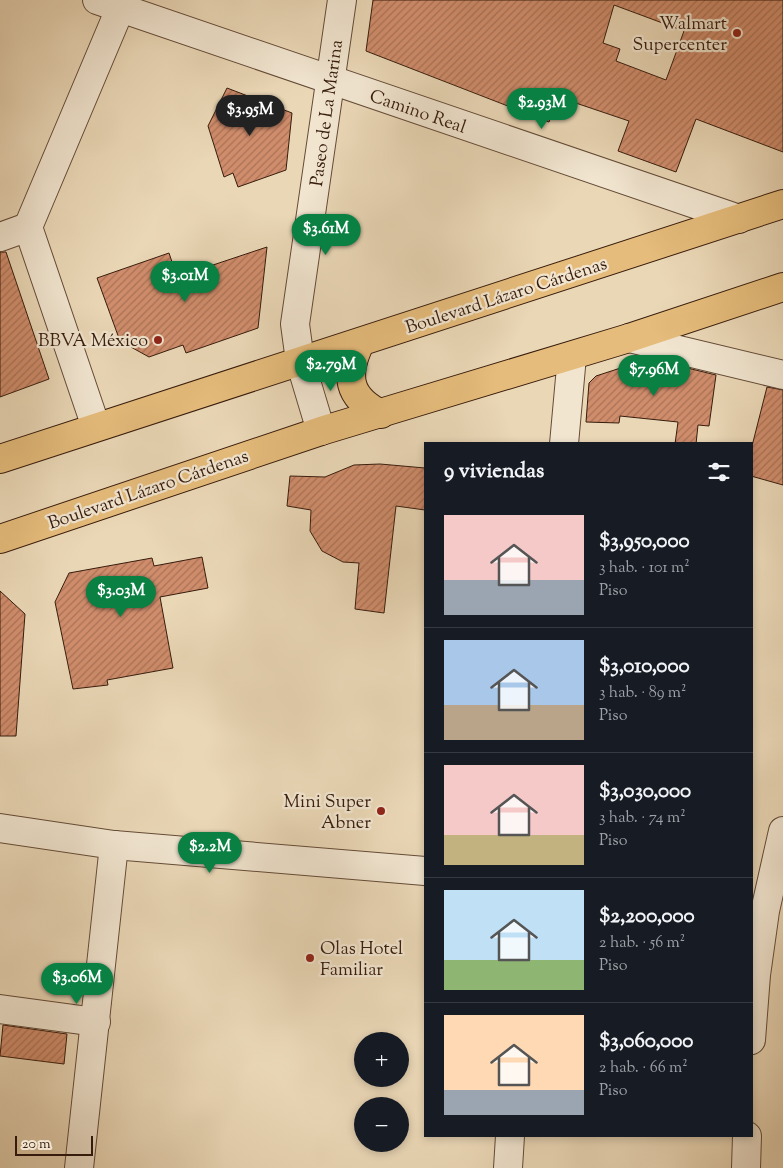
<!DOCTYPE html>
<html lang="es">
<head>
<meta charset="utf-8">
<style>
	:root { --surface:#171b24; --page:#20242c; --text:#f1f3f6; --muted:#9ea1a6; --line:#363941; --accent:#0b8043 }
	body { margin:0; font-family:"Sorts Mill Goudy",serif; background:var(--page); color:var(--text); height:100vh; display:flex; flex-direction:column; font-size:19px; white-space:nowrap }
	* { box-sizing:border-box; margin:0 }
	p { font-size:16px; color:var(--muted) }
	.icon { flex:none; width:28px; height:28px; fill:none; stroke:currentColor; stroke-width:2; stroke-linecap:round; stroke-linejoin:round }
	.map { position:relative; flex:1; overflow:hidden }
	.panel { position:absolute; left:424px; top:442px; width:329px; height:695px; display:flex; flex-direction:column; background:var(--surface); border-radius:0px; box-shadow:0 2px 8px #0003 }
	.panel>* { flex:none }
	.buttons { position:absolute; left:354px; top:1032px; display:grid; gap:10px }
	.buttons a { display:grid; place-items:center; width:55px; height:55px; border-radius:50%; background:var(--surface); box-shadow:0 2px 8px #0003; font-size:25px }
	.scale { position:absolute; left:15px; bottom:12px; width:78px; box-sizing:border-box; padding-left:5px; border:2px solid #371c0d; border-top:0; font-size:14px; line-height:18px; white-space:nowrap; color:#371c0d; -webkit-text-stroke:4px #f1e5d0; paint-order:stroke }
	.price { position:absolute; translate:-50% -42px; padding:0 11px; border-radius:18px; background:var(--accent); color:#fff; font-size:16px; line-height:32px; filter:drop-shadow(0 1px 2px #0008) }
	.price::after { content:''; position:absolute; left:50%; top:30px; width:15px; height:11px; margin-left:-8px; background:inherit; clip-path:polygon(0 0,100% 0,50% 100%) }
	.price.selected { background:#222; color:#fff }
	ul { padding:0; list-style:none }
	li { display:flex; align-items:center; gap:15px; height:125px; padding:0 20px }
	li+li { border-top:1px solid var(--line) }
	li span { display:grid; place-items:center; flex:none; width:140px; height:100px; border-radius:0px; color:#555 }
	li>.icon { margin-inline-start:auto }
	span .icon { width:60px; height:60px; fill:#fffc; stroke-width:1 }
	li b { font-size:21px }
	h2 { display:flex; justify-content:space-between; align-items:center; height:60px; padding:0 20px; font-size:21px }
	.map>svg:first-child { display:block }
	.building { fill:url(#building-hatch); stroke:#371c0d; fill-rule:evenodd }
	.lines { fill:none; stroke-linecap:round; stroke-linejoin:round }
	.minor-casing { stroke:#644b37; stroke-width:30 }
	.major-casing { stroke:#371c0d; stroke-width:30 }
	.minor { stroke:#f1e5d0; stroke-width:28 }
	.major { stroke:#e5bc7b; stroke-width:28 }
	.poi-dot { fill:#8f2418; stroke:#f1e5d0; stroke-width:2 }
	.labels { text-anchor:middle; stroke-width:4.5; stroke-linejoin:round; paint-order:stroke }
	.poi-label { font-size:18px; fill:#371c0d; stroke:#f1e5d0; text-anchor:end }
	.street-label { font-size:18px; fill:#371c0d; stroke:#f1e5d0 }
</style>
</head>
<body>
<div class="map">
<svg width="783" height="1168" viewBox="0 0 783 1168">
	<defs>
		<pattern id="building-hatch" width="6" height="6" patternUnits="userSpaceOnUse" patternTransform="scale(1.25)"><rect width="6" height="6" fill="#d08d6c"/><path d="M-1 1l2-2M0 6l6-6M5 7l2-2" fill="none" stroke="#aa7257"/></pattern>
	</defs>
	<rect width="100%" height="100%" fill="#ead7b6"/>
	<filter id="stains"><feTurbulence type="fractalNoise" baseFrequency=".004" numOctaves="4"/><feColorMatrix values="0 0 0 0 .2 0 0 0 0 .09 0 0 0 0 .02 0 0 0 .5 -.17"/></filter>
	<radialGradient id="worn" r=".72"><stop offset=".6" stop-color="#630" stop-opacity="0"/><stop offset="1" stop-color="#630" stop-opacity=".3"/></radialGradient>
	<g class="building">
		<path d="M373,0H783V152L696,119L676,172L618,151L629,121L558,97L549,122L366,51ZM614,5L684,31L666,80L616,61L620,49L603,43Z"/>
		<polygon points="227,88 292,113 286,170 238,187 233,173 224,177 208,126"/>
		<polygon points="267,247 258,328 186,353 183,345 149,357 120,341 97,278 169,253 177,277"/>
		<polygon points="0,252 6,252 49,379 0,397"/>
		<polygon points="642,361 667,363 716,375 709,426 698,425 696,444 675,444 678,422 620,416 619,423 586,422 589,383 596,376"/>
		<polygon points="767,387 783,390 783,485 751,476 751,450"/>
		<polygon points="380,464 425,468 425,510 396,506 384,613 355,609 359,563 343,562 322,551 310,531 311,510 287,506 290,476 325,477 354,465"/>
		<polygon points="202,557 208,588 160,597 173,668 107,680 108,685 73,689 55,602 69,573 152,558 154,566"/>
		<polygon points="0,591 25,614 16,736 0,736"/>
		<polygon points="3,1025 67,1034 64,1064 0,1056"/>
	</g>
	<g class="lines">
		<g class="minor-casing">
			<g id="minor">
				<polyline points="97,0 739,219"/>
				<polyline points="0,237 28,227"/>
				<polyline points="629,338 783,375"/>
				<polyline points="96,427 28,227 120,9"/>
				<polyline points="321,431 300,361 295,324 342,0"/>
				<polyline points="564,444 572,356"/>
				<polyline points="0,828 114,845 425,871"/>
				<polyline points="0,1009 96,1022"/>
				<polyline points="751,1040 756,975 765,911 783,831"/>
				<polyline points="79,1168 114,845"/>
				<polyline points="508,1168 510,1136"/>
				<polyline points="746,1168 747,1136"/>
			</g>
		</g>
		<g class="major-casing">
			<g id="major">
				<path d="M360,343C345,375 347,397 381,414"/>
				<polyline points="0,459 783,204"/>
				<polyline points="0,539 321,431 629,338 783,287"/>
			</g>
		</g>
		<use href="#minor" class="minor"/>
		<use href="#major" class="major"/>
	</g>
	<g class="poi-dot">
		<circle cx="737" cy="33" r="5"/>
		<circle cx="158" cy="340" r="5"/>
		<circle cx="381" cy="811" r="5"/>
		<circle cx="310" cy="958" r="5"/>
	</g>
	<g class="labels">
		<g class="poi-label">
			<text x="727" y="29">Walmart<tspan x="727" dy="21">Supercenter</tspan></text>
			<text x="148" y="346">BBVA México</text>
			<text x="371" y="807">Mini Super<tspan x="371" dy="21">Abner</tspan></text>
			<text x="320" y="954" text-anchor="start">Olas Hotel<tspan x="320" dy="21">Familiar</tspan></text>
		</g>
		<g class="street-label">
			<text transform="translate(418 111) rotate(19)" y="6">Camino Real</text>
			<text transform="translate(326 113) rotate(-82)" y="6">Paseo de La Marina</text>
			<text transform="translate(506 295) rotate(-18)" y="6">Boulevard Lázaro Cárdenas</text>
			<text transform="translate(148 489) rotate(-19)" y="6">Boulevard Lázaro Cárdenas</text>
		</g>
	</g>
	<rect width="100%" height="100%" filter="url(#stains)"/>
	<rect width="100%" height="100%" fill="url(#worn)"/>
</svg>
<div class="buttons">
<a>+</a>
<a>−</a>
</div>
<div class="scale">20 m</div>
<b class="price" style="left:542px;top:130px">$2.93M</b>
<b class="price selected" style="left:250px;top:137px">$3.95M</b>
<b class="price" style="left:326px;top:256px">$3.61M</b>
<b class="price" style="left:185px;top:303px">$3.01M</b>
<b class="price" style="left:331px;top:392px">$2.79M</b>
<b class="price" style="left:654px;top:397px">$7.96M</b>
<b class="price" style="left:121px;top:618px">$3.03M</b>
<b class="price" style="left:210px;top:874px">$2.2M</b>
<b class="price" style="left:77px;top:1005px">$3.06M</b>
<section class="panel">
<h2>9 viviendas<svg class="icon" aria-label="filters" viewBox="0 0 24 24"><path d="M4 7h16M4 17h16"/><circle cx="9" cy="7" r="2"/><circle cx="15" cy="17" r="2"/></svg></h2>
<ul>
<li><span style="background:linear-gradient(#f6c9c9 65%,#9aa5b1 0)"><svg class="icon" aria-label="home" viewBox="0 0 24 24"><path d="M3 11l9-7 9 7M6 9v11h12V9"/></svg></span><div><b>$3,950,000</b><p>3 hab. · 101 m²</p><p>Piso</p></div></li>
<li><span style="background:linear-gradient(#a9c7e8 65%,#b9a48a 0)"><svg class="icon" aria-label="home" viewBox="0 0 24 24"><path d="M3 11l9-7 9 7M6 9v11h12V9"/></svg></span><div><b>$3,010,000</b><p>3 hab. · 89 m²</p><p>Piso</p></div></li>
<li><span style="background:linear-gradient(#f6c9c9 70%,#c2b280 0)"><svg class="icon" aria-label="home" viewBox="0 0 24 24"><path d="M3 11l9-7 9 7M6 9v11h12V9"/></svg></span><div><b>$3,030,000</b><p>3 hab. · 74 m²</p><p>Piso</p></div></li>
<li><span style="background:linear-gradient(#bfe0f5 70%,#8fb573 0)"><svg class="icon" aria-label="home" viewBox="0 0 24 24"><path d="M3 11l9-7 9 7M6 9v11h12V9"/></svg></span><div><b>$2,200,000</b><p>2 hab. · 56 m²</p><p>Piso</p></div></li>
<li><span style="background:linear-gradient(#ffd9b3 75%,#9aa5b1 0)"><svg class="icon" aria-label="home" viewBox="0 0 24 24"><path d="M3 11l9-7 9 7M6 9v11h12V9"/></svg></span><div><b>$3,060,000</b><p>2 hab. · 66 m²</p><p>Piso</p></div></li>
</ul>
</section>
</div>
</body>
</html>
